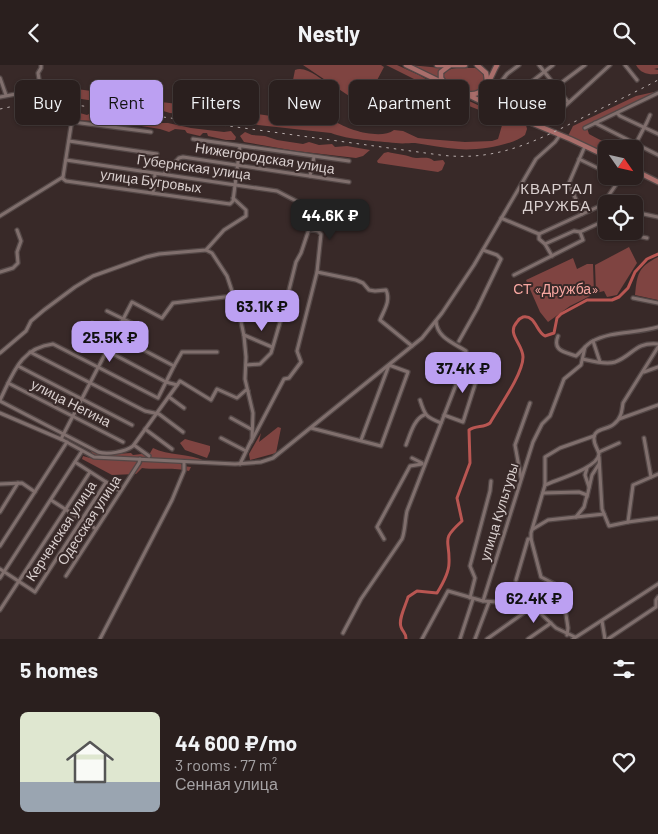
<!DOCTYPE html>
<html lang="en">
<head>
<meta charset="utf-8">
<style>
	:root { --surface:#2a1f1e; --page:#362c2b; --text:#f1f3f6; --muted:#a5a2a4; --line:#463d3c; --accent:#bca0f2 }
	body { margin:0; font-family:Barlow,sans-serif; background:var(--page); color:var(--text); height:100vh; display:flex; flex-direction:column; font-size:19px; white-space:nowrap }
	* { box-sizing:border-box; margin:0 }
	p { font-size:16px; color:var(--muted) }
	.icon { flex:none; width:28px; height:28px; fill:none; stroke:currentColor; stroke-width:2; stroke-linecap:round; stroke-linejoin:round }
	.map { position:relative; height:574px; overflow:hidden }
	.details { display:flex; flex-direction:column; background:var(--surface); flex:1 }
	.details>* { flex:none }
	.guide { position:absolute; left:15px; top:15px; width:629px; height:45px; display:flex; gap:10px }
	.needle { width:32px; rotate:124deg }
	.fabs { position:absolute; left:598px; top:75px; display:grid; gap:10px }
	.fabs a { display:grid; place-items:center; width:45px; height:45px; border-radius:8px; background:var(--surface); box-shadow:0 1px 4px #0004,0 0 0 1px var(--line); font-size:25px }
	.price { position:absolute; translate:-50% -42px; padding:0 11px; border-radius:10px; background:var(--accent); color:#111; font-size:16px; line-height:32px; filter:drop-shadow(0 1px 2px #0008) }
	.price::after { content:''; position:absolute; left:50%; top:30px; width:15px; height:11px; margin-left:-8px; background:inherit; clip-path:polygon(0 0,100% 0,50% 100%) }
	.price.current { background:#222; color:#fff }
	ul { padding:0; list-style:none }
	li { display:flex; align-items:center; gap:15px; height:125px; padding:0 20px }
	li span { display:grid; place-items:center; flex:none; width:140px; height:100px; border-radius:8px; color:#555 }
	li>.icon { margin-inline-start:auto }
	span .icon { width:60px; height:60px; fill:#fffc; stroke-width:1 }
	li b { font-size:21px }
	h2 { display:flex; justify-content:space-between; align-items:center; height:60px; padding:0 20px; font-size:21px }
	.tag { padding:0 18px; border-radius:8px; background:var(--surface); box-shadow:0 1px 4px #0004,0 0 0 1px var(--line); font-size:18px; line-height:45px }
	.tag.current { background:var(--accent); color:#111 }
	header { display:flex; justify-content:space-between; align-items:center; height:65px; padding:0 20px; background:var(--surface); font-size:22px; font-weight:700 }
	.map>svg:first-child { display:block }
	.green { fill:#7f4441 }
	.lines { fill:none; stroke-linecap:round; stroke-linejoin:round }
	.river { stroke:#b95652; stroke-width:3 }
	.minor-casing { stroke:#534746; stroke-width:5.5 }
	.major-casing { stroke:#534746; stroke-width:7 }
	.minor { stroke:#806f6d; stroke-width:3 }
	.major { stroke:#a96e6b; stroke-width:4.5 }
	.rail { stroke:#baafae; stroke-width:1; stroke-dasharray:2.5 5; stroke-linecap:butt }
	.labels { text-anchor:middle; stroke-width:4; stroke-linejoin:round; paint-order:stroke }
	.street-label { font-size:14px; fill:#d9cfce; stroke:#382928 }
	.park-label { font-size:14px; fill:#f7a7a1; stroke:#382928 }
	.neighbourhood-label { font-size:15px; letter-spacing:1px; fill:#d9cfce; stroke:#382928 }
</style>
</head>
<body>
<header><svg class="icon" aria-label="back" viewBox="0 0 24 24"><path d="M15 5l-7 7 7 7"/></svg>Nestly<svg class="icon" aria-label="search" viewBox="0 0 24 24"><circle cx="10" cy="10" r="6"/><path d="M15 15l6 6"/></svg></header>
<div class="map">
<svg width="658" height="574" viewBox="0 0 658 574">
	<rect width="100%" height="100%" fill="#382928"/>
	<g class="green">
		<polygon points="303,0 381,0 384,2 375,19 401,36 389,53 364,36 361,39"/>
		<path d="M386,0H397L419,10L438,21L452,27L456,30L482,42L487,43L510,55L526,60L527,64L525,70C512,81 474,86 458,84C444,83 430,80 415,78C409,78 402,79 396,78C377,76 348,75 331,68L258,60L249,57L232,55L230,46H238L318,58C335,44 310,31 302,24C298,21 296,17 293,15L295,5C306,0 322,15 331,21L334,32L335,56C347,65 381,75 394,65L403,66L418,73L427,74L465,77L492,76L498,74L503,57L502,54L464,39Z"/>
		<polygon points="410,0 441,3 438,8 439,14"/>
		<path d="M636,0H658V3L654,4L658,5V9C649,10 641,9 636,0Z"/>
		<path d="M475,3C489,7 487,26 474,27C469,27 464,24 459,22C453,19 447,17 443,11C447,0 465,3 475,3Z"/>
		<polygon points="54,21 114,29 110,33 108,38 55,30 53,28"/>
		<path d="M654,27L650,31L587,63L589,69C601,76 615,82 628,84H606V89L568,71L573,61L636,31Z"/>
		<path d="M157,37C179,38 201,43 223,47L222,52L217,53L170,48L153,43V38Z"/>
		<path d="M76,47L87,50C93,46 98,50 104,52L108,51C122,63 146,46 160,58H168L191,63L224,67L231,66L236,72L235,75H226L208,71L207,68H203L200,71L187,68L185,65L175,64L169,67L160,64L117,57L74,55L71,51L73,48Z"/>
		<polygon points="245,67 252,70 265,71 277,75 303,79 309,77 319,80 332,79 335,82 347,81 370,85 363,91 356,93 296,86 244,77 240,71"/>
		<path d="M388,87C396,89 403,89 411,92C419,95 427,90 434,96L443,95L445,98L442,105L438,107L378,98L377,96L384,88Z"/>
		<polygon points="629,182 637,198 617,230 607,232 604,226 596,228 595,200"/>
		<path d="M658,192V235L635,230C637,209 638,202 658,192Z"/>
		<polygon points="573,193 577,204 587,199 593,199 594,229 570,241 548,257 540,247 526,215"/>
		<polygon points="278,362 281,363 276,388 250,395 249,389 261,368 259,377"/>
		<polygon points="185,374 210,381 210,386 207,393 185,385 180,378"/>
		<path d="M88,383L101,390L131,388L133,390L142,389L143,388L149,390L153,383C168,391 189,388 205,396L98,391L93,389Z"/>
		<path d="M83,391L90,393L138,396L136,401H140L143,396L180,398L183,401L191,402L189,406C175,402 157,405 142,403L136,409L112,410L82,394Z"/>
	</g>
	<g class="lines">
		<path class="river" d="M406,574C406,567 403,568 401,562C398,554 406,540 408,532L417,526L437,528C442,520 449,508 449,498C450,473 440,476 462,456L457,433L470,398L469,365C476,360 484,363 490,358C499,342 523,309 523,292C523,279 506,269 517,257C519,254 520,253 523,252C536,250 536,267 545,271L554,268L557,253L561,249L587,235H612L619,232L628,223L635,207L647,194L658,189"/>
		<g class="minor-casing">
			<g id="minor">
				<polyline points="519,0 507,9 500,18 516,26 521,25 536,35 543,61"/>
				<polyline points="539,0 568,37"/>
				<polyline points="625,0 637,15"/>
				<polyline points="0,13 6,30"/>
				<polyline points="521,25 553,0"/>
				<polyline points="0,32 37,25 40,20 38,8 41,3 41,0"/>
				<polyline points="537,36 585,0"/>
				<polyline points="617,48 620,51 658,69"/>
				<polyline points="595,58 658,90"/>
				<polyline points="542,62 610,0"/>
				<polyline points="585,63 658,28"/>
				<polyline points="193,74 349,96"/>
				<polyline points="69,76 157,89"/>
				<polyline points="633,84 647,57 650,50"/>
				<polyline points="579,94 606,107"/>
				<polyline points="66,95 277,126 300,138 315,142"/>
				<polyline points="164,109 179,93 183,92 349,117"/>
				<polyline points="310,111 314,92"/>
				<polyline points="62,113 66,116 230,139 233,136 240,81"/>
				<polyline points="153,128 155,109"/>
				<polyline points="634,147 658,152"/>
				<polyline points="582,149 569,118 585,81"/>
				<polyline points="0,151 63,112 71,61 73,57 151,67"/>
				<polyline points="501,153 539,169 602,140 622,111"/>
				<polyline points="625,166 628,169 647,173"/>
				<polyline points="539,169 539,174 545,179 552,191"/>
				<polyline points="545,179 574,166 580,167 606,155"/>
				<polyline points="206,185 212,188 227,211 239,247 244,271 246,292 245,314 253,348 252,374 240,399"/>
				<polyline points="0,207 13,203 18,198 17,187 21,176 17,165"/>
				<path d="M317,207L356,215L363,218L369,225L375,226L386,225C391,236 384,245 380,255L412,281"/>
				<polyline points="514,210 583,175 580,167"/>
				<polyline points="633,233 658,238"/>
				<polyline points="107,246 146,265"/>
				<polyline points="77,270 166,317 177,320"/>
				<polyline points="244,270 272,282"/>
				<path d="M558,271C552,286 565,287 576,291C581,287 585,281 591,277C612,265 636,269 658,262"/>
				<polyline points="459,276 477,244 501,194 497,190 483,185"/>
				<polyline points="593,276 600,297"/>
				<polyline points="30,287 145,346 159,349 183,367"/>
				<polyline points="0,288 26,266 31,256 44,245 75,222 93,211 146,192 159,189 206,185 224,165 246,151 246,145 233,133"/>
				<path d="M583,294C592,296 605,300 615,297C634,290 634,277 658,279"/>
				<polyline points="246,300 260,299 271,288 286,237 296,197 301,188 309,164 318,166 321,169 317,207 297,286 301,297 289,313 284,314 251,377"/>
				<polyline points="18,301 132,360"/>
				<polyline points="174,301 182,287 217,287"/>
				<polyline points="644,307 658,302"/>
				<polyline points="8,318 123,377"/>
				<polyline points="169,332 184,343"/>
				<path d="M0,335C13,309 20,283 53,279L158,333L174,301L92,258"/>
				<path d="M420,335C425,351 426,352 441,358"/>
				<path d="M0,336L98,387C107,390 125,387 133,381L180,316L211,335L217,324L237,333L246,325L248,326"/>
				<polyline points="0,348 63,375 94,392 235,399 261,397 273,393 422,273 442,248 474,200 536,94 555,77 560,70"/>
				<polyline points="444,350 463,357 479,307 479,304 464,299"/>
				<polyline points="231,353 251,364"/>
				<polyline points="619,354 658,340"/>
				<polyline points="311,363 381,381 408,307 389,300 361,375"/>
				<polyline points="145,364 172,384"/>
				<polyline points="221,373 246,386"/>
				<polyline points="644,373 651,412"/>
				<polyline points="61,374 132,237 162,253 173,238 233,231"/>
				<polyline points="134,380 149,391"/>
				<path d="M406,380C410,370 414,354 424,350"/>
				<polyline points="599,387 619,378"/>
				<polyline points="599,392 602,444 609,461 628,457"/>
				<polyline points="412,393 422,398"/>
				<polyline points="75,397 120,426"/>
				<polyline points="587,403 585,410 589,422"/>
				<polyline points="658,409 633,420 628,457 658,453"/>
				<polyline points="521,413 515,380 530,338"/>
				<polyline points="0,419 22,418 35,427"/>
				<path d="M545,420C558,414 598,403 599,389C598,384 594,380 594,374C593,363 608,365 614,359C621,354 622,346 623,338L658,282"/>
				<polyline points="543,428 579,427 587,430 584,442 576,452"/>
				<polyline points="587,432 592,410 599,399"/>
				<polyline points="51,435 96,464"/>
				<polyline points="0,447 18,418"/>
				<polyline points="533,464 548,455 604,449"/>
				<polyline points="384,474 377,462 410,401 422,399"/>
				<polyline points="0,481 67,377"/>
				<polyline points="0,504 35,527 106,417"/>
				<polyline points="66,511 139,398 140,394"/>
				<polyline points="0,513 82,386"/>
				<polyline points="516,515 528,474 531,474"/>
				<polyline points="470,533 475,513 470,501 490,426 491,416"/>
				<polyline points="483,536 533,377 542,359 550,351 564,314 581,300 585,282"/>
				<polyline points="0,545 90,407"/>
				<polyline points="602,556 605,574"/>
				<path d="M343,568L361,534L402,474C405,467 405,455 407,446L464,299L466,286C454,278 437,273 436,256"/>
				<polyline points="567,570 568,563 562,523 541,512 531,474 531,468 545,420 545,392 560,383 594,371"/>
				<polyline points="100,574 172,435 184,406 184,397"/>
				<polyline points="422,574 448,526 483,536 497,537 539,547 556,563 575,572"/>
				<polyline points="460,574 473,534"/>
				<polyline points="475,574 489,537"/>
				<polyline points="487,574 528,545"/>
				<polyline points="528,574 551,558"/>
				<polyline points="573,574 658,519"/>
				<polyline points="608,574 656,542 656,535 658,532"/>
			</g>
		</g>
		<g class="major-casing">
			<g id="major">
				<polyline points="406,0 493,42 570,74 606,91"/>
				<polyline points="437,0 465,0"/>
				<path d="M477,0L486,8C489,21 483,30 495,41"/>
				<polyline points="444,17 441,13 441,7 449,1"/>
				<path d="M468,29C486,32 490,12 497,0"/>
				<polyline points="634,105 658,117"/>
			</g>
		</g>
		<use href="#minor" class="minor"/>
		<use href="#major" class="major"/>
		<path class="rail" d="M0,44L29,38H61L440,90C498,97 536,76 586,51C610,39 634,28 658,15"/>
	</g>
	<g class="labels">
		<g class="street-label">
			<text transform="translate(265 93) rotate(9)" y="5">Нижегородская улица</text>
			<text transform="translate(194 102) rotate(8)" y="5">Губернская улица</text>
			<text transform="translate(151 116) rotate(8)" y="5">улица Бугровых</text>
			<text transform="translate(71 338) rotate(27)" y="5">улица Негина</text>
			<text transform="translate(499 447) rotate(-73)" y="5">улица Культуры</text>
			<text transform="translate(89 455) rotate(-57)" y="5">Одесская улица</text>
			<text transform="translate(61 466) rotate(-57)" y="5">Керченская улица</text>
		</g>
		<g class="park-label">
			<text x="556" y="229">СТ «Дружба»</text>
		</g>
		<g class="neighbourhood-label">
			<text x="557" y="129">КВАРТАЛ<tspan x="557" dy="17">ДРУЖБА</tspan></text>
		</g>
	</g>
</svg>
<div class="fabs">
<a><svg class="needle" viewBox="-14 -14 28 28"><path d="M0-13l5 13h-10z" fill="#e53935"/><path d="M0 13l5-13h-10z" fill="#a5a2a4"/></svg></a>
<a><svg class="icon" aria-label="locate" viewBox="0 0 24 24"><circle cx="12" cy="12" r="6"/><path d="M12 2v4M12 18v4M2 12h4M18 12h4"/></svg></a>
</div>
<b class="price current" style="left:330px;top:176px">44.6K ₽</b>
<b class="price" style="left:262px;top:267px">63.1K ₽</b>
<b class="price" style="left:110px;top:298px">25.5K ₽</b>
<b class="price" style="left:463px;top:329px">37.4K ₽</b>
<b class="price" style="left:534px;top:559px">62.4K ₽</b>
<div class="guide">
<a class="tag">Buy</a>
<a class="tag current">Rent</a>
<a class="tag">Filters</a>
<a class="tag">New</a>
<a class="tag">Apartment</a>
<a class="tag">House</a>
</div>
</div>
<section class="details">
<h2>5 homes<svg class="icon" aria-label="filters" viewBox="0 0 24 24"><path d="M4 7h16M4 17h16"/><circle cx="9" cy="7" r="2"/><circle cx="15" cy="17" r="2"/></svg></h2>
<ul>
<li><span style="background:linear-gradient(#dfe7d0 70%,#9aa5b1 0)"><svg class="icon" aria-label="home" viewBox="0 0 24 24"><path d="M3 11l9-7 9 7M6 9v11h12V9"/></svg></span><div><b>44 600 ₽/mo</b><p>3 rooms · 77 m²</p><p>Сенная улица</p></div><svg class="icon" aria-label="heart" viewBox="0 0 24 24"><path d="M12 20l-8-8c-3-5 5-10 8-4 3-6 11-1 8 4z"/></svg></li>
</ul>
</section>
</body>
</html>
